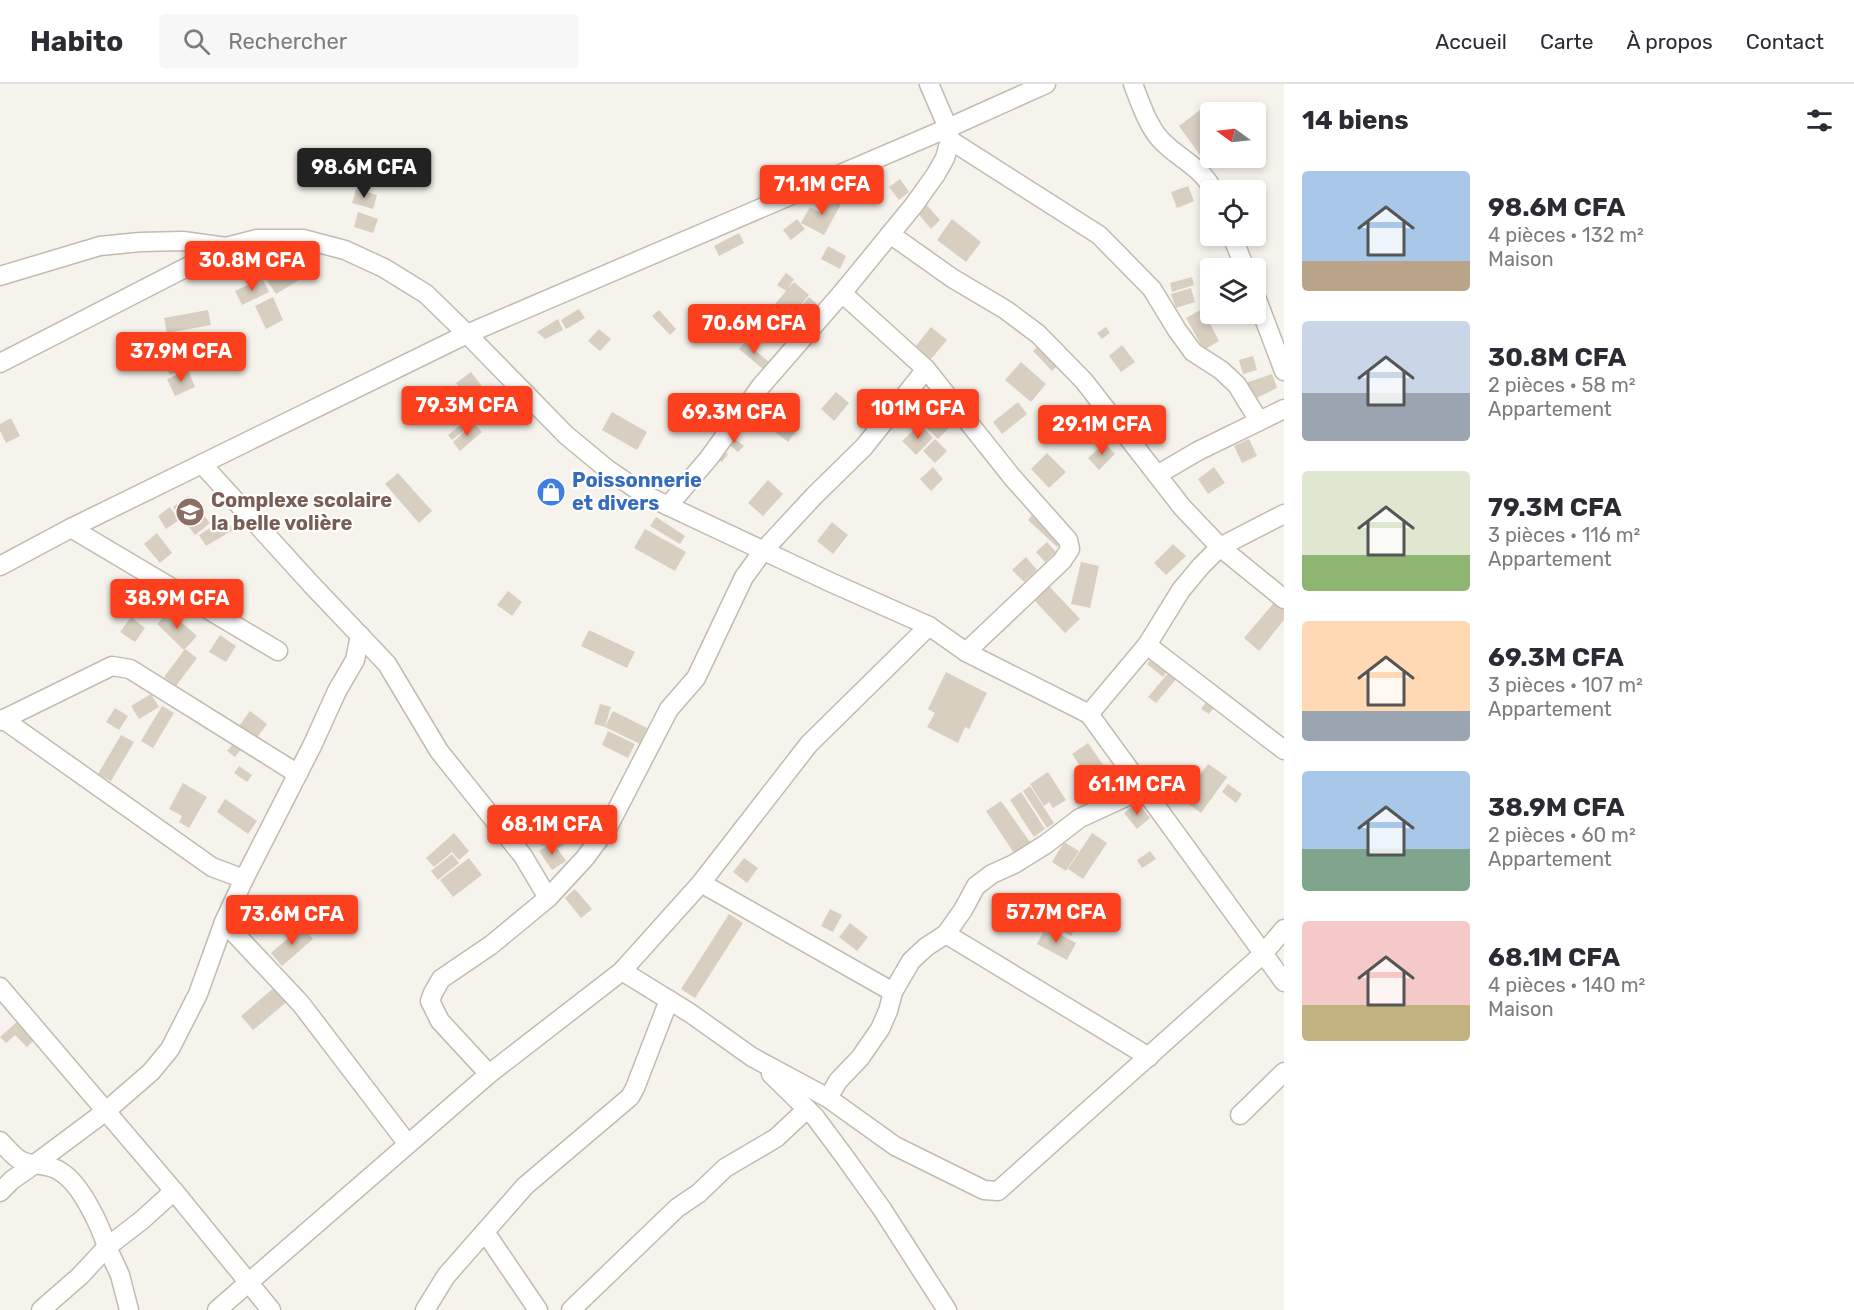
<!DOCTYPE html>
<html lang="fr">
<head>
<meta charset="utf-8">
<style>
	:root { --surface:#fff; --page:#f7f7f7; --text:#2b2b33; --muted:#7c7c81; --line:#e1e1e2; --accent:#fc3f1d }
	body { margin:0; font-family:Rubik,sans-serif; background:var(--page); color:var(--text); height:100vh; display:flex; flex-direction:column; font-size:22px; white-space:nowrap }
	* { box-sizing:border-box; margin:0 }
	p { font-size:20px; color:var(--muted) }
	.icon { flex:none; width:33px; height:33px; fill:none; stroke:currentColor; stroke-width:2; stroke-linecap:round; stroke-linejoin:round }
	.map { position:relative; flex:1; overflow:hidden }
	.side { display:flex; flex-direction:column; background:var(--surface); width:570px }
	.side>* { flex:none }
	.needle { width:39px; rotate:285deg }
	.controls { position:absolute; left:1200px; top:18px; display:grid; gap:12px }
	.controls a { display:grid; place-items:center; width:66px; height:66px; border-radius:6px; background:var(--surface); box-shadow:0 3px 9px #0003; font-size:30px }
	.price { position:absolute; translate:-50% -51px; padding:0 14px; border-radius:6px; background:var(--accent); color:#fff; font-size:20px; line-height:39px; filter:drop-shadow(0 2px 3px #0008) }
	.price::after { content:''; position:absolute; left:50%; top:36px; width:18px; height:14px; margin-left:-9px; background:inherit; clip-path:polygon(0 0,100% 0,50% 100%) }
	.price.active { background:#222; color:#fff }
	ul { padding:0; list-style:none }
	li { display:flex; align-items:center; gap:18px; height:150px; padding:0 18px }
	li span { display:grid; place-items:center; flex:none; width:168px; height:120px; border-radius:6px; color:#555 }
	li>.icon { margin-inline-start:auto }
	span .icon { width:72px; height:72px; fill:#fffc; stroke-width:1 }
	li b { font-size:26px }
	h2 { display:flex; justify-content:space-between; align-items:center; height:72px; padding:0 18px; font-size:26px }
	header { display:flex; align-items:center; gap:36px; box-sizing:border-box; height:84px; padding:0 30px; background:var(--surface); border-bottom:2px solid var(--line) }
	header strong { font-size:28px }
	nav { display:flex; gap:33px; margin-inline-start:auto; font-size:21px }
	.search { width:420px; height:54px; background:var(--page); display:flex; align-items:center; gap:15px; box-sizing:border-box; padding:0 21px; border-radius:6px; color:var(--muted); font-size:22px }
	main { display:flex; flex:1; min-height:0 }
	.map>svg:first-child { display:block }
	.building { fill:#d8cfc1 }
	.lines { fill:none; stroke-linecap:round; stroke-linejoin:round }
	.minor-casing { stroke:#c2bbae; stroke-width:21 }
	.minor { stroke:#fff; stroke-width:18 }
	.labels { text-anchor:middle; stroke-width:4.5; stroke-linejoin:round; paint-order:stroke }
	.shop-label { font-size:20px; font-weight:bold; fill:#366cbe; stroke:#fff; text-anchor:start }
	.education-label { font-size:20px; font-weight:bold; fill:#785e54; stroke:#fff; text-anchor:start }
</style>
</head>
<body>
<header>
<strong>Habito</strong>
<div class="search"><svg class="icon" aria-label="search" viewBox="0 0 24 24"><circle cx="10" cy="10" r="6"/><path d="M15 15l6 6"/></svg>Rechercher</div>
<nav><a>Accueil</a><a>Carte</a><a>À propos</a><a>Contact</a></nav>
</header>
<main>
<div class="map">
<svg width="1284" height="1226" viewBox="0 0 1284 1226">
	<rect width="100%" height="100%" fill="#f6f3ec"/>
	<g class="building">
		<polygon points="1208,20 1214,28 1210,28 1210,63 1200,71 1179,42"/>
		<polygon points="900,95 909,108 899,116 889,103"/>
		<polygon points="1188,102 1194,117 1177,124 1171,108"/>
		<polygon points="356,105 377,111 373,125 352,119"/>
		<polygon points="827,113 841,120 824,151 801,139 810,123 819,128"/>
		<polygon points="925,119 940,136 931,145 916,127"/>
		<polygon points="358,128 378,135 373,149 354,143"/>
		<polygon points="797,135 805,145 791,156 783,146"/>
		<polygon points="952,135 981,158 966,178 937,156"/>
		<polygon points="739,149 744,159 719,172 714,162"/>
		<polygon points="828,162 846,172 840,185 821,175"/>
		<polygon points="295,178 304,193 276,210 266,195"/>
		<polygon points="786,189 794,195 788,204 794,198 809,211 780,245 765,232 786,207 777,201"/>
		<polygon points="1192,193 1194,201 1172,208 1170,199"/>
		<polygon points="262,194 269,208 242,221 235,207"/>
		<polygon points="1191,204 1195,218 1176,224 1171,210"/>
		<polygon points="273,213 283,236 266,245 255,222"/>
		<polygon points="809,213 817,220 791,250 783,243"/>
		<polygon points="579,225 585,234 566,245 561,236"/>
		<polygon points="1202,225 1219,257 1204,266 1186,234"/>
		<polygon points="208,226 211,241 167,249 164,234"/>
		<polygon points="659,226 676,245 670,251 652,232"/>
		<polygon points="558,235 563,246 545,255 537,248"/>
		<polygon points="931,243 947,256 931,275 915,263"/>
		<polygon points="1106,243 1110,249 1102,255 1097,249"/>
		<polygon points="599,245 611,255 600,267 588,257"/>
		<polygon points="169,256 185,283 170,291 155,265"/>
		<polygon points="745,258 769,278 763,285 739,265"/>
		<polygon points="1040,260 1059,280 1052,287 1033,267"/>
		<polygon points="1122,261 1135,278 1121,288 1109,272"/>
		<polygon points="1253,272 1257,286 1243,290 1239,276"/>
		<polygon points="1021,278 1046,300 1031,318 1005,296"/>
		<polygon points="188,286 195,303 175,312 167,295"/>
		<polygon points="471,288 484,305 468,316 456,299"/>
		<polygon points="1272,290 1277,304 1250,317 1243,300"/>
		<polygon points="836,308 849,319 834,337 821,325"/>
		<polygon points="1018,318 1027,330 1002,350 993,338"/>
		<polygon points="771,321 799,343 788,358 760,336"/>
		<polygon points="923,321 948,345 938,355 913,331"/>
		<polygon points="612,328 647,348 637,366 602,346"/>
		<polygon points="11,334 20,352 6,359 0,347 0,340"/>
		<polygon points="469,334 473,339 452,356 448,351"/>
		<polygon points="474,339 482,348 460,367 453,358"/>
		<polygon points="920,340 933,354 916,371 902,357"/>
		<polygon points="730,351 744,362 738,368 725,357"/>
		<polygon points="935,355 947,367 935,379 923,367"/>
		<polygon points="1249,355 1257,372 1242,379 1234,362"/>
		<polygon points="1105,359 1115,370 1099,386 1088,374"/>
		<polygon points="720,364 728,370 722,378 714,372"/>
		<polygon points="1047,369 1066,388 1049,404 1031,385"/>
		<polygon points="933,383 943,395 931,407 920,395"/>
		<polygon points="1214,383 1225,399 1208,410 1198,395"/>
		<polygon points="398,389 432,427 419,439 385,400"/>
		<polygon points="768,396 783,410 763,432 748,419"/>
		<polygon points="188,412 210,439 195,451 173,423"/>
		<polygon points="170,423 179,436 166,445 158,432"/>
		<polygon points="1033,430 1062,457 1057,463 1028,436"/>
		<polygon points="656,433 685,452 680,460 650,442"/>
		<polygon points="226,434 233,446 206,462 199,451"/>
		<polygon points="832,438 848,451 833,470 817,457"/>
		<polygon points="645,445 686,468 675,487 634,464"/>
		<polygon points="157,449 172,469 160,479 144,460"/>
		<polygon points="1047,458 1056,468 1045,478 1036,468"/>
		<polygon points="1173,460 1186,472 1166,491 1154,479"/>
		<polygon points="1026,473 1037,486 1024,498 1012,486"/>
		<polygon points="1081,478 1099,482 1090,524 1071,520"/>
		<polygon points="1049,502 1080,535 1065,549 1034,516"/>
		<polygon points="508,507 522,518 512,532 497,521"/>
		<polygon points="1277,515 1284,521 1284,536 1259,567 1244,554"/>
		<polygon points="169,527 197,552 184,566 157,540"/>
		<polygon points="131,533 145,544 135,558 120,548"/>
		<polygon points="589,546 635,568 627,584 581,562"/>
		<polygon points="220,551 236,562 226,578 209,568"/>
		<polygon points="185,565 197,574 176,602 164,593"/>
		<polygon points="1152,574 1168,586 1163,593 1147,580"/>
		<polygon points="946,588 987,609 969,645 965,643 958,659 927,643 935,629 928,625"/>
		<polygon points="1169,588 1177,594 1156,619 1148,613"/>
		<polygon points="151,610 159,623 139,635 131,622"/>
		<polygon points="1208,616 1215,622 1209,630 1201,625"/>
		<polygon points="600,620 611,623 605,643 594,640"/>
		<polygon points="162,622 174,629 153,664 141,657"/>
		<polygon points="115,624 128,632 119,646 106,638"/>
		<polygon points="250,627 267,640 256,655 239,642"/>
		<polygon points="613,627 647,644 640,660 605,643"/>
		<polygon points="608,647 635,660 628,674 602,661"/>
		<polygon points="121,651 134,658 111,697 98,690"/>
		<polygon points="235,658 242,664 235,673 227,667"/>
		<polygon points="1088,659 1117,701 1101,712 1072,670"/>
		<polygon points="1208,680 1227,693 1201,729 1182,715"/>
		<polygon points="239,682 252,691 247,698 234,689"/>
		<polygon points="1048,688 1066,716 1053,724 1049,718 1044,722 1030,700"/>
		<polygon points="183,699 207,713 189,744 179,738 182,732 169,725"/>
		<polygon points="1228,700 1242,710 1236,719 1222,708"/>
		<polygon points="1030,702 1054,739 1047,744 1023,707"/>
		<polygon points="1021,708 1045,745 1034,753 1010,716"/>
		<polygon points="225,715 257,737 248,750 217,728"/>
		<polygon points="1001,717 1030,758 1014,769 986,727"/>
		<polygon points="1137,718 1150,734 1137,745 1124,729"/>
		<polygon points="555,727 561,736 546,745 541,736"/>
		<polygon points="563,736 568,744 542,762 531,744 540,738 546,747"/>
		<polygon points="454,749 469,767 459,776 452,768 434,783 426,774"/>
		<polygon points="1092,749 1107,759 1083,795 1068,785"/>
		<polygon points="565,750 570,757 559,764 554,757"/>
		<polygon points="553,758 566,777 552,786 539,767"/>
		<polygon points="1064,758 1079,767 1066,787 1052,778"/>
		<polygon points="1150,767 1156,775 1142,784 1137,776"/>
		<polygon points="452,770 459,779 438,796 431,787"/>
		<polygon points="469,774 482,791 453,813 440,796"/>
		<polygon points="744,774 758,784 747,799 733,788"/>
		<polygon points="575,805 592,825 581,834 565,814"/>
		<polygon points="1050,816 1081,834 1071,852 1040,834"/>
		<polygon points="830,825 842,831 833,848 821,842"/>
		<polygon points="729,830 743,839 695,914 681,905"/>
		<polygon points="850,839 868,853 857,867 839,853"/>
		<polygon points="302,842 313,855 282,882 271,869"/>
		<polygon points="1046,843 1076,859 1067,876 1037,860"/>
		<polygon points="276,902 288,917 253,946 241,932"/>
		<polygon points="17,938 34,956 27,963 15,951 6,959 0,953"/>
	</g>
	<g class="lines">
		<g class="minor-casing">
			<g id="minor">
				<path d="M1133,0C1140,18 1147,40 1160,55C1177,74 1201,82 1213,106"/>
				<polyline points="950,56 1099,151 1152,205 1177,246 1193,268 1221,286 1237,301 1259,337"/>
				<polyline points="890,150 952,194 1006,226 1038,250 1084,297 1182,423 1220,463 1284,515"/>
				<polyline points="1232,152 1245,184"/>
				<polyline points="0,192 100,162 140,158 183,157 226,163 257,155 303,155 345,166 384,184 426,210 467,250 566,351 607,385 645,411 830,498 929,542 966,568 1089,630 1284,898"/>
				<polyline points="842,209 926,285 1012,393 1068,456 1070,465 1062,477 966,568"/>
				<polyline points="1256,213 1284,287"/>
				<polyline points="0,279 226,163"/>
				<polyline points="202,380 311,500 387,580 439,667 523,772 548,814"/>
				<polyline points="1157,391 1198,367 1284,325"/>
				<polyline points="668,422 709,374 761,302 842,209 914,121 936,90 945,74 950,56 948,44 929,0"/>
				<polyline points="71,444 278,567"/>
				<polyline points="0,482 71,444 467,250 948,44 1046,0"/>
				<polyline points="1147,561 1284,666"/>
				<polyline points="1089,630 1147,561 1181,506 1201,482 1220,463 1284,430"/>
				<polyline points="3,635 212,783 244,795"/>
				<polyline points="0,637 112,582 130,585 298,690"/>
				<polyline points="701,799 893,908"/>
				<polyline points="224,838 301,920 407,1059"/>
				<polyline points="946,850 1149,973"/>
				<polyline points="622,887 690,929 752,973 828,1014 895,1062 984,1106 998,1107 1263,870 1284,845"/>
				<polyline points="0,903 174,1107 271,1226"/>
				<polyline points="489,990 440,937 430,917 433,909 441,895 491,861 548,814 585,774 608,743 669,625 696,594 744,493 763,467 814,412 864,363 926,285"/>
				<polyline points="771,990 815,1033 844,1072 882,1125 947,1226"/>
				<polyline points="828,1014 838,997 860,974 880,945 888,927 893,908 911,877 926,863 946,850 963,826 976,802 992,790 1014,780 1046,760 1080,734 1143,705"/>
				<polyline points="1240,1031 1284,988"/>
				<path d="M0,1057C11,1068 18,1080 35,1080L106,1027L151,988L170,965L198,910L224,838L244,795L312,662L337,607L355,576L360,551"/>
				<path d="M0,1108L12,1096L35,1080C44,1082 53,1082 61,1088C81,1100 100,1141 107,1163L80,1192L41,1226"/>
				<polyline points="485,1148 538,1226"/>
				<polyline points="129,1226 120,1191 107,1163 142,1136 174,1107"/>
				<polyline points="217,1226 489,990 622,887 701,799 809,660 929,542"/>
				<polyline points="425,1226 446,1192 525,1102 630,1013 635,1004 669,916"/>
				<polyline points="571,1226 677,1124 699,1109 725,1084 776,1054 807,1025"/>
			</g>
		</g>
		<use href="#minor" class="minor"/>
	</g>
	<defs>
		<g id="shop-disc" transform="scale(1.5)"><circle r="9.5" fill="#3f7fe0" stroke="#fff"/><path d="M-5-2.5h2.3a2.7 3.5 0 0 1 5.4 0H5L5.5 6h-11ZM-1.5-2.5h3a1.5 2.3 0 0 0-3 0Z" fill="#fff"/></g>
		<g id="school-disc" transform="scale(1.5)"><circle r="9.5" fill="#8d6e63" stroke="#fff"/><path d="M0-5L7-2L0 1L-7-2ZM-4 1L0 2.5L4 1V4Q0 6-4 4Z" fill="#fff"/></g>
	</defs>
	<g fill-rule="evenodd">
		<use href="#shop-disc" x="551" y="408"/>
		<use href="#school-disc" x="190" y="428"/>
	</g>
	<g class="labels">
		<g class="shop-label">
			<text x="572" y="403">Poissonnerie<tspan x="572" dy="23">et divers</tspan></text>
		</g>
		<g class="education-label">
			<text x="211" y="423">Complexe scolaire<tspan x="211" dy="23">la belle volière</tspan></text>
		</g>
	</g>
</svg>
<div class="controls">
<a><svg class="needle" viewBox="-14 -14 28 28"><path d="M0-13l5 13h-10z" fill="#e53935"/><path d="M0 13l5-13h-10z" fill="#7c7c81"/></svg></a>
<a><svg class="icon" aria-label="locate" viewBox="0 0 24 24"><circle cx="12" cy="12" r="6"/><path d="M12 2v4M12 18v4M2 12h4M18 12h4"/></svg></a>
<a><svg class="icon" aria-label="layers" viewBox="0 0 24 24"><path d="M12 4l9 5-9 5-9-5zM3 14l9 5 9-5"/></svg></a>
</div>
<b class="price active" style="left:364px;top:115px">98.6M CFA</b>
<b class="price" style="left:822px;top:132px">71.1M CFA</b>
<b class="price" style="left:252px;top:208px">30.8M CFA</b>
<b class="price" style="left:754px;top:271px">70.6M CFA</b>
<b class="price" style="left:181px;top:299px">37.9M CFA</b>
<b class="price" style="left:467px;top:353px">79.3M CFA</b>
<b class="price" style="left:918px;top:356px">101M CFA</b>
<b class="price" style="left:734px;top:360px">69.3M CFA</b>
<b class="price" style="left:1102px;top:372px">29.1M CFA</b>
<b class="price" style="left:177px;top:546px">38.9M CFA</b>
<b class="price" style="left:1137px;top:732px">61.1M CFA</b>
<b class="price" style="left:552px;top:772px">68.1M CFA</b>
<b class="price" style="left:1056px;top:860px">57.7M CFA</b>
<b class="price" style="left:292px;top:862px">73.6M CFA</b>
</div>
<section class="side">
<h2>14 biens<svg class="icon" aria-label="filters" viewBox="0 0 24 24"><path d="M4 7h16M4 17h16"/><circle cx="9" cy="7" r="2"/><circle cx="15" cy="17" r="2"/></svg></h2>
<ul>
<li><span style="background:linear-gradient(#a9c7e8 75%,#b9a48a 0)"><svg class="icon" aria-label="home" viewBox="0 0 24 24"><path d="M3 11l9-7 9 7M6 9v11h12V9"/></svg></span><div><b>98.6M CFA</b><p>4 pièces · 132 m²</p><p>Maison</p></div></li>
<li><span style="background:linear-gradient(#c9d6e8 60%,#9aa5b1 0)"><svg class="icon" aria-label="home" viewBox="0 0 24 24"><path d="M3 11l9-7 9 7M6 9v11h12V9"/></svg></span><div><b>30.8M CFA</b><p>2 pièces · 58 m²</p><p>Appartement</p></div></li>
<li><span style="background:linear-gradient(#dfe7d0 70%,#8fb573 0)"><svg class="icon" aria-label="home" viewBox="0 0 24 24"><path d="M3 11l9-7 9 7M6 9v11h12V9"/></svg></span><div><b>79.3M CFA</b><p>3 pièces · 116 m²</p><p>Appartement</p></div></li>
<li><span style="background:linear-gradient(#ffd9b3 75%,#9aa5b1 0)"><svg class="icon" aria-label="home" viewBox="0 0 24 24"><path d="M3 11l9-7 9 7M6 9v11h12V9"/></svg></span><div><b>69.3M CFA</b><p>3 pièces · 107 m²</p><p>Appartement</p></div></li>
<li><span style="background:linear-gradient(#a9c7e8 65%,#7fa58c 0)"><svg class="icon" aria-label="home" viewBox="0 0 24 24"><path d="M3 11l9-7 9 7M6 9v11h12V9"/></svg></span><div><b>38.9M CFA</b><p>2 pièces · 60 m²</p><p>Appartement</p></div></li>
<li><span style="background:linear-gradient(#f6c9c9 70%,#c2b280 0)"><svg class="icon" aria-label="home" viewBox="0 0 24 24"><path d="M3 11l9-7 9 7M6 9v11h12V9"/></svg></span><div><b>68.1M CFA</b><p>4 pièces · 140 m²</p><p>Maison</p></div></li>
</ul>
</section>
</main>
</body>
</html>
